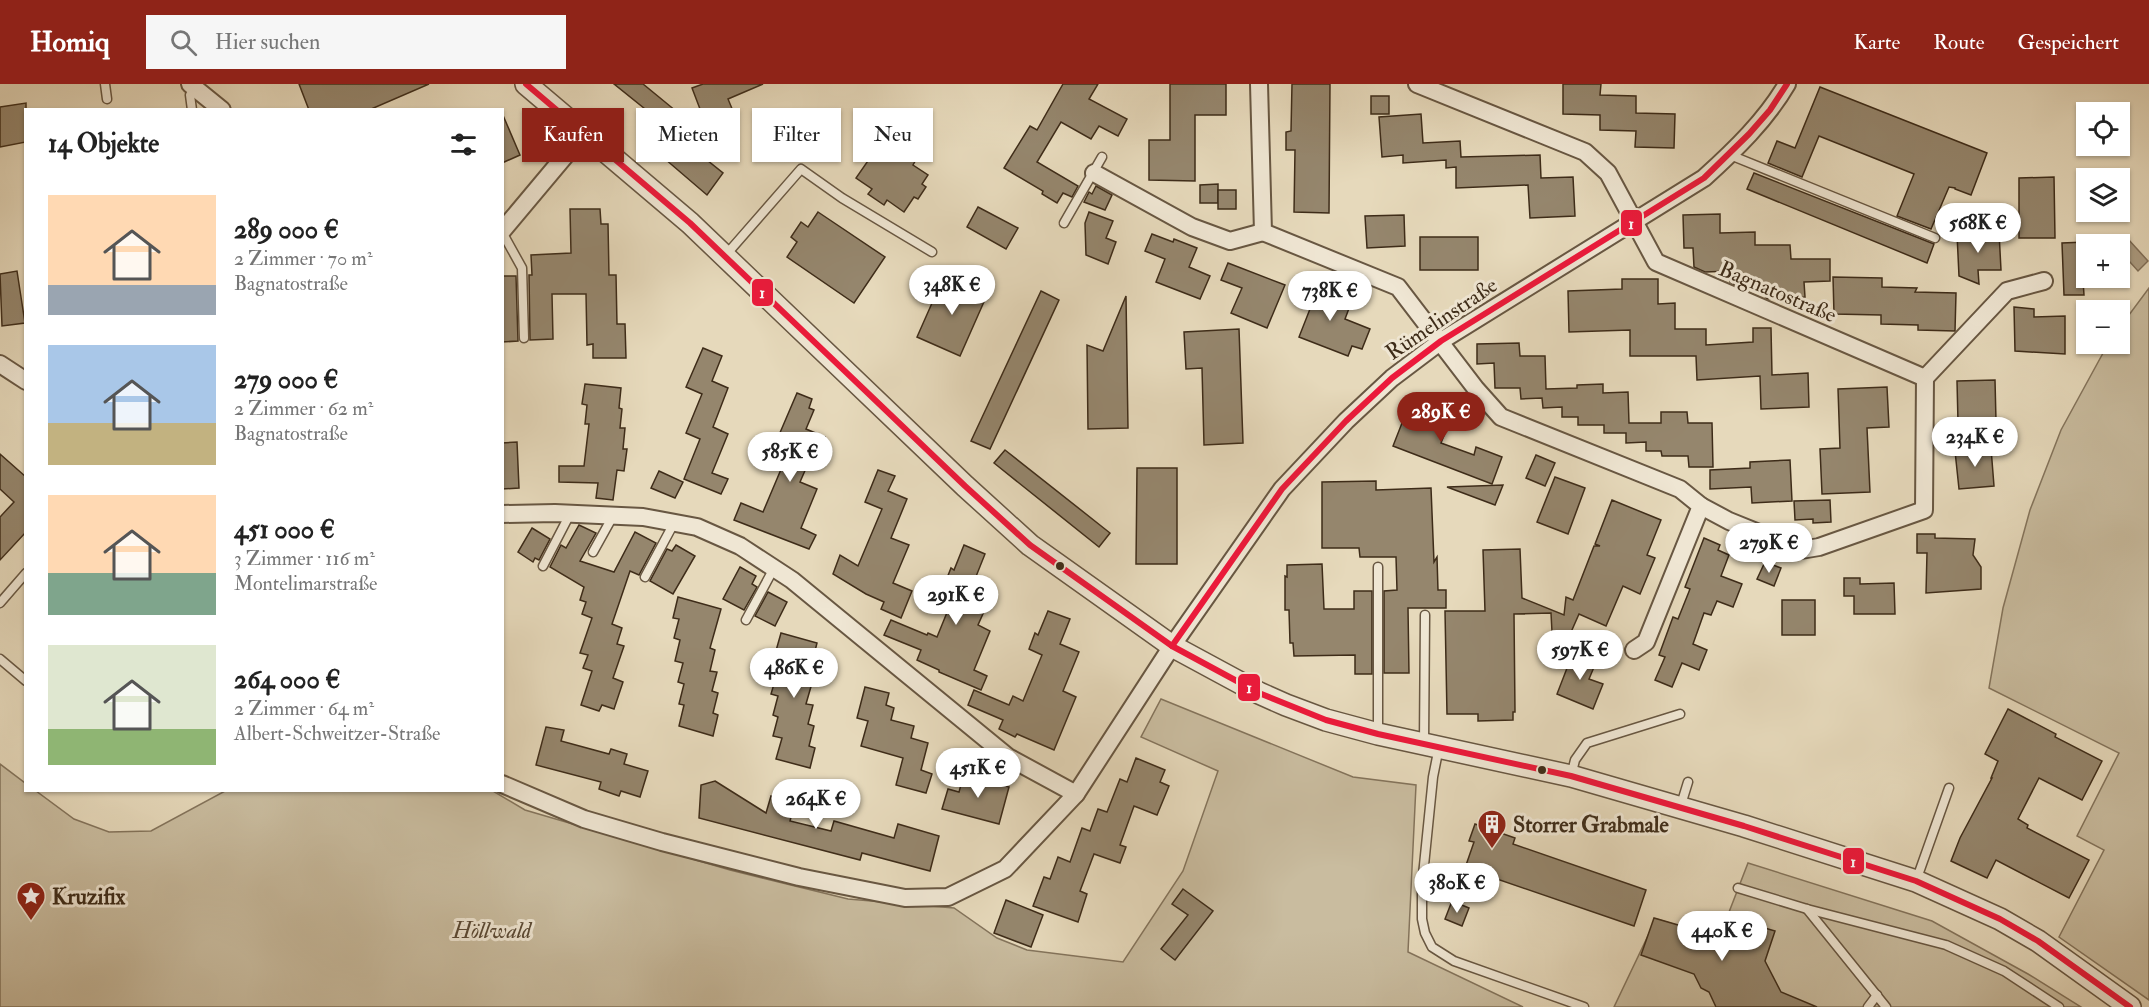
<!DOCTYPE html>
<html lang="de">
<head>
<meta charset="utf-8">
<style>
	:root { --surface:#fff; --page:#f6f6f6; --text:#222; --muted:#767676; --accent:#8f2418 }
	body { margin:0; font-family:"IM FELL Double Pica",serif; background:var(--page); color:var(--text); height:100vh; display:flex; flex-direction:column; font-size:22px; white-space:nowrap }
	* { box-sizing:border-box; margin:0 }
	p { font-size:20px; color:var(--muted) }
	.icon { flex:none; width:33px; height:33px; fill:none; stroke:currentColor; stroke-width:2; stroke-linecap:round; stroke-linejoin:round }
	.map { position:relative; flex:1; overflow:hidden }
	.panel { position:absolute; left:24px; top:24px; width:480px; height:684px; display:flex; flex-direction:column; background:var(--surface); border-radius:0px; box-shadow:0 2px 4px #0004 }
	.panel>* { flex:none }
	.guide { position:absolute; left:522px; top:24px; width:570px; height:54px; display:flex; gap:12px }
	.controls { position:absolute; left:2076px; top:18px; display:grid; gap:12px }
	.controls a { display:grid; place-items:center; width:54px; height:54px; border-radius:0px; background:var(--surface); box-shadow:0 2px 4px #0004; font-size:30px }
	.price { position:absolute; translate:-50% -51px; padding:0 14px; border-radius:21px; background:#fff; color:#222; font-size:20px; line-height:39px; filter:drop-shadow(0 2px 3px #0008) }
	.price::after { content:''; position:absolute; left:50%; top:36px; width:18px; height:14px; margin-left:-9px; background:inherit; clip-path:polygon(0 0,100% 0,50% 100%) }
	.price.active { background:var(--accent); color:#fff }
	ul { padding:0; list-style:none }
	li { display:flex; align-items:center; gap:18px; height:150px; padding:0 24px }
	li span { display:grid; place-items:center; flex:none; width:168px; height:120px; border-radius:0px; color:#555 }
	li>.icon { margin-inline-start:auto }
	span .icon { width:72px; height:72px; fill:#fffc; stroke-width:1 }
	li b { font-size:26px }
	h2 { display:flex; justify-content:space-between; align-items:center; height:72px; padding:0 24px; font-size:26px }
	.pill { padding:0 21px; border-radius:0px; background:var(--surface); box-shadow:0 2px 4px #0004; font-size:21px; line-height:54px }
	.pill.active { background:var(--accent); color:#fff }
	header { display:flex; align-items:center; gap:36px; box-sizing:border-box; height:84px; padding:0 30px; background:var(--accent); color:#fff }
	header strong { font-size:28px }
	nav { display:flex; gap:33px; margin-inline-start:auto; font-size:21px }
	.search { width:420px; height:54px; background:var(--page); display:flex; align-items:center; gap:15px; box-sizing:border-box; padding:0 21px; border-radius:0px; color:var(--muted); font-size:22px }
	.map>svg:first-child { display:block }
	.green { fill:#c9bc9f; stroke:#84745c; stroke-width:1.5 }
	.water { fill:#ad9e84; stroke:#817059; stroke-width:1.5 }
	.building { fill:#95866d; stroke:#3e2c19; stroke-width:1.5 }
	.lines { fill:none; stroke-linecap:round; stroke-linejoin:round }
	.service-casing { stroke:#685742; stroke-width:11 }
	.minor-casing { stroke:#685742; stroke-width:20 }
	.tertiary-casing { stroke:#685742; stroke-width:24 }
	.service { stroke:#efe6d3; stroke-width:8 }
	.minor { stroke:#efe6d3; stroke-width:16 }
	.tertiary { stroke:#efe6d3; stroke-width:21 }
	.bus-1-casing { stroke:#efe6d3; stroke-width:10 }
	.bus-1 { stroke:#ec193b; stroke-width:6 }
	.bus-dot { fill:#3e2c19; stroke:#efe6d3; stroke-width:2 }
	.labels { text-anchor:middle; stroke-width:6; stroke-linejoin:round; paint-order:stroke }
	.street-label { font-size:22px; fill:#3e2c19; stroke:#efe6d3 }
	.poi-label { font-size:22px; font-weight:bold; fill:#3e2c19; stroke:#efe6d3; text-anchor:start }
	.park-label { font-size:22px; font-style:italic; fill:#5a4934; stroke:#efe6d3 }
	.line-badge { stroke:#efe6d3; stroke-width:2 }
	.badge-label { font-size:16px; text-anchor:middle; font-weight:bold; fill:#fff }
</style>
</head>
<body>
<header>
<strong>Homiq</strong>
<div class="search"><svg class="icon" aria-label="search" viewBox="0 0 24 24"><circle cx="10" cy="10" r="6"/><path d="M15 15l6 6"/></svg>Hier suchen</div>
<nav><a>Karte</a><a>Route</a><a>Gespeichert</a></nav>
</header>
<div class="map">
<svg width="2149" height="923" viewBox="0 0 2149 923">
	<rect width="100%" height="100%" fill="#e6d9bb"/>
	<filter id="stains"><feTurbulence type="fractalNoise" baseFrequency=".00333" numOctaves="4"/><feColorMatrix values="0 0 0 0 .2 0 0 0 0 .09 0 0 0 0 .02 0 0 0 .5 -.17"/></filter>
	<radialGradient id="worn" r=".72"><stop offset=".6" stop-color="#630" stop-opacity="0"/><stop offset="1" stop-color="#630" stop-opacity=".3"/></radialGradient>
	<g class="green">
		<polygon points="2149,204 2149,916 2059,853 2104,766 2077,752 2119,669 1989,604 2003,524 2030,426 2061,346 2108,260 2120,260 2120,243"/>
		<polygon points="1161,615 1353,693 1416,701 1408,868 1523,923 0,923 0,680 25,699 26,706 36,707 74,735 109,748 151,747 225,707 493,707 525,726 730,786 848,815 954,824 997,854 1027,866 1123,878 1183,787 1218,687 1141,653"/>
		<polygon points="1748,779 1932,837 2028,890 2081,923 1614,923 1656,835 1719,854"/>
	</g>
	<polygon class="water" points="2128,155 2148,177 2138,187 2120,167 2120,162"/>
	<g class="building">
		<polygon points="299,0 429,0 369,26 309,26"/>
		<polygon points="614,0 643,0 676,27 665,41"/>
		<polygon points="703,0 763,0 728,15 733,27 724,31 735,60 716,67 692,4"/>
		<polygon points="1063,0 1098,0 1089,15 1127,35 1118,52 1099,42 1091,55 1061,38 1037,78 1078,102 1072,113 1063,109 1057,119 1042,110 1043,107 1004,84 1030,42 1037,46"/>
		<polygon points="1170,0 1226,0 1226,31 1195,31 1195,97 1149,96 1149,56 1170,56"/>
		<polygon points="1292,0 1330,0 1329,129 1294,128 1295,66 1286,66 1286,48 1291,47"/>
		<polygon points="1563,0 1601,0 1600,11 1636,12 1636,29 1675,30 1674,64 1635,63 1636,47 1600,46 1600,31 1563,30"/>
		<polygon points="1820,3 1987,69 1971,111 1955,105 1955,104 1949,103 1931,145 1897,132 1914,90 1819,52 1802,93 1768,79 1777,57 1795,64"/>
		<rect x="1371" y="12" width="18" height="18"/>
		<polygon points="26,19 26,58 0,63 0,23"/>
		<polygon points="502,29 520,71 502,79"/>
		<polygon points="1421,30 1423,59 1460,57 1461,73 1540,71 1541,94 1573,93 1575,132 1530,134 1528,101 1456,104 1456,83 1446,84 1446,76 1403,79 1403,71 1382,73 1379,33"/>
		<polygon points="667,44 723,89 707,111 651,63"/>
		<polygon points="881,58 897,70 902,63 917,74 913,81 928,91 922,100 926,103 918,115 914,113 904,128 887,116 884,121 868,110 872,105 856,94"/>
		<polygon points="1754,89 1934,160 1927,179 1747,105"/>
		<polygon points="2054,93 2055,154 2019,154 2019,94"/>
		<polygon points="1218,100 1218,119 1200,119 1200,101"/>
		<polygon points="1096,102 1112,111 1105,126 1084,118 1089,108 1092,110"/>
		<rect x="1218" y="106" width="18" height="19"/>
		<polygon points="978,123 1018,144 1006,165 967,143"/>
		<polygon points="570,125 600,125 601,140 608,140 609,191 616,191 617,240 625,240 626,274 593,274 593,260 587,261 586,210 552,210 553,255 530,256 529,191 532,191 531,171 571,169"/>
		<polygon points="818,128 885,173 854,219 787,173 797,158 791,153 801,138 808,143"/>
		<polygon points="1089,128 1113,137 1106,154 1116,158 1108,180 1086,171 1085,139"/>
		<polygon points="1720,130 1720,149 1755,148 1755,161 1790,161 1791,175 1830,175 1830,197 1804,198 1805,213 1767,215 1765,213 1765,201 1735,201 1730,198 1730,187 1705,188 1694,183 1693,164 1684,164 1683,131"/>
		<polygon points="1404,131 1405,162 1367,164 1365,132"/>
		<polygon points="1999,148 2001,186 1978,186 1979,200 1959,192 1957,150"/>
		<polygon points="1152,150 1173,158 1174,155 1197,164 1189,183 1210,192 1200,215 1156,198 1165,175 1145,167"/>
		<rect x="1420" y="153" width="58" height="33"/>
		<polygon points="2086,158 2086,195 2083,196 2084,211 2064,211 2062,159"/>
		<polygon points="1228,179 1285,201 1267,244 1231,229 1242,204 1221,196"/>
		<polygon points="17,187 25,239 2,242 0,190"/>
		<polygon points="502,192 516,192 518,257 502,258"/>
		<polygon points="944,192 987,211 960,272 917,253"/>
		<polygon points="1833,193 1882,194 1882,203 1917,204 1915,208 1956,209 1955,247 1918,246 1918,241 1881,240 1881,231 1834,230"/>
		<polygon points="1622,195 1658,195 1658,220 1675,219 1675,245 1706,245 1706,261 1753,258 1753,244 1771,244 1772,291 1808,289 1809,323 1761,325 1760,292 1697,296 1696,272 1630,272 1630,246 1569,248 1568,207 1622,205"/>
		<polygon points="1309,198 1325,205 1324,209 1351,219 1345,235 1370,245 1362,265 1352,262 1348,272 1299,253 1310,225 1299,220"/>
		<polygon points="1041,207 1059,216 990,365 971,357"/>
		<polygon points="1126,212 1128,344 1088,345 1087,261 1103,267"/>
		<polygon points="2014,223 2034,225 2034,233 2065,232 2065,270 2015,267"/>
		<polygon points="1239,245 1243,359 1204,361 1202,284 1186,285 1184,248"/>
		<polygon points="1519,259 1520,272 1545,272 1546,305 1577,304 1577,301 1603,300 1603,309 1628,308 1629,339 1661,339 1661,328 1687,328 1688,339 1712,339 1713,383 1689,383 1688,372 1662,372 1661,367 1646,367 1646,358 1626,359 1626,349 1604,349 1604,341 1578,341 1578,333 1562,333 1562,323 1543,324 1542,314 1521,315 1520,304 1495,304 1494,279 1477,280 1477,260"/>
		<polygon points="703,264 722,272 712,297 728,304 713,343 728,350 712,389 728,395 721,410 684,395 700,355 686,349 702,310 686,303"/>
		<polygon points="1995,296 1996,337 1958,338 1957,297"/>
		<polygon points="585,300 621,304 619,324 622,325 620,344 625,344 623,365 627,365 624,387 617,386 613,416 596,414 598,399 559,398 559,382 584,382 589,340 585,340 587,321 582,320"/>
		<polygon points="1887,303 1889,343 1867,344 1870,408 1822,410 1820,365 1840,364 1838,305"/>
		<polygon points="797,309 812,315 809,324 814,326 806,345 825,353 819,368 814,366 800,398 817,405 801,444 816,451 809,465 734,436 741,419 763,428 793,357 779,351"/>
		<polygon points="1413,311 1442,322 1435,339 1447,344 1441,359 1474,371 1476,363 1502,373 1492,400 1393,362"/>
		<polygon points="517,358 519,404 502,405 502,359"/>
		<polygon points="1991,364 1994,402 1959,405 1955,367"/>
		<polygon points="1005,366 1110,449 1099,463 994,379"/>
		<polygon points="0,370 26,393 26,448 0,476 0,433 14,418 0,405"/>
		<polygon points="1536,371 1555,379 1545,402 1526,394"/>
		<polygon points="1790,376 1792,417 1752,419 1751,403 1710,405 1710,386 1750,384 1750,378"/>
		<polygon points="1137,384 1177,384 1177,480 1136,480"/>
		<polygon points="878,386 895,392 888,407 907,415 891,454 909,461 893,499 912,507 901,534 881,525 884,518 866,510 833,490 840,471 858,482 882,425 865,418"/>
		<polygon points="659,387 683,398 675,414 651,404"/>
		<polygon points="1555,393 1585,404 1568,450 1537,438"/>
		<polygon points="1376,397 1376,406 1431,404 1434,478 1437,473 1438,506 1446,506 1446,524 1408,524 1409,589 1384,589 1384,507 1397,506 1396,473 1360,473 1359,464 1322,464 1322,398"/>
		<polygon points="1503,401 1495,421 1447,403"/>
		<polygon points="1612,416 1661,436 1647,471 1655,474 1640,510 1623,502 1606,542 1579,530 1564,564 1561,563 1562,552 1552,548 1551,529 1514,530 1515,628 1513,628 1513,636 1478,637 1478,630 1447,630 1445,527 1485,527 1483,466 1520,465 1522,514 1564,531 1566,513 1573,516 1594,462 1600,462 1595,460"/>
		<polygon points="1830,416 1831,438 1813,439 1813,435 1795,436 1794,417"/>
		<polygon points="579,441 596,449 580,477 614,488 635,448 656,459 639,491 630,487 612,540 622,544 617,560 624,562 613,594 623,598 614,625 602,621 599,627 581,621 592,587 583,584 588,571 580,569 592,534 582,530 586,518 580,516 584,503 550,483 561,461 566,464"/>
		<polygon points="532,444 550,455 539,476 535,474 533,478 518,468"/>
		<polygon points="1917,450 1935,450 1935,454 1975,455 1973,471 1981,483 1981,505 1926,509 1927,469 1917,469"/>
		<polygon points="1704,454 1720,461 1718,466 1729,471 1721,492 1742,500 1733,523 1717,517 1711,531 1704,529 1693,560 1707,566 1699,586 1682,579 1672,603 1655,596 1665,573 1659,571 1673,533 1678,535 1690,505 1685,503"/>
		<polygon points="676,461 695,472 673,510 650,497 667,465 672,467"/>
		<polygon points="964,461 985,470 975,495 995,503 978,541 990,547 974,586 987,592 981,606 939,588 939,586 917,576 921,566 884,551 891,536 927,551 928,549 937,553 957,504 945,499 951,484 954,486"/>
		<polygon points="1765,478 1781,484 1774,502 1757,495"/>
		<polygon points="1322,480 1324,525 1354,525 1354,507 1372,507 1372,590 1355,590 1355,571 1294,572 1293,559 1290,559 1289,526 1285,526 1285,492 1287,493 1287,481"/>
		<polygon points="740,483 756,492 752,500 757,503 744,526 723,515"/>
		<polygon points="1844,494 1860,494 1860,500 1894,499 1895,530 1854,530 1854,512 1844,512"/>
		<polygon points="768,508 787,518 775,542 755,532"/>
		<polygon points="678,513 721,525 710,564 715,566 710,587 717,588 712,607 718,609 713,629 718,631 713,652 679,642 684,621 679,620 684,600 678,598 683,579 675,577 680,556 674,554 679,535 673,534"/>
		<rect x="1782" y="516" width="33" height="35"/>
		<polygon points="1048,527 1070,535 1060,560 1079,568 1063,607 1076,613 1054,666 1017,650 1015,653 999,645 1003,636 968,621 974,606 1009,621 1013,612 1023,617 1042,571 1029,565 1035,549 1038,551"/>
		<polygon points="781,549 817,559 807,598 812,599 806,620 813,621 808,640 814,642 809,662 815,664 810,684 776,675 782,654 773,652 778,633 773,631 778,612 771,610 777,590 770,588"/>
		<polygon points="1574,566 1597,576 1589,595 1603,600 1593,625 1557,610"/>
		<polygon points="865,603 889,609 886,621 894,624 891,636 914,642 911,654 928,659 921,686 932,690 926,709 896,701 903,674 861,662 868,637 857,634"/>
		<polygon points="2008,625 2056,650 2055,653 2102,677 2082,716 2039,694 2018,735 2028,741 2027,744 2089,776 2069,814 1996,776 1987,794 1951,777 1960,754 1992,694 1991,694 1998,677 1985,670"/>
		<polygon points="546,643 564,646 561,657 609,670 611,665 627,670 624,680 648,687 640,713 621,707 619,712 599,705 601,698 536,681"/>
		<polygon points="1136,674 1165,686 1160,698 1169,702 1157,731 1134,722 1120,761 1126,763 1120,779 1094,770 1080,807 1087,810 1078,838 1033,822 1044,793 1050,795 1058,773 1070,778 1082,744 1090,747 1098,725 1107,728 1120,695 1127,698"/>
		<polygon points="964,690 1009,703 999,740 942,725 948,705 959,708"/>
		<polygon points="715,697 766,729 771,712 795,718 790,737 831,747 834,737 894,754 898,740 939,752 930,787 862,769 860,776 699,734 701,701"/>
		<polygon points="1475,740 1515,754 1513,760 1646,806 1634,842 1465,784 1474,758 1469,757"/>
		<polygon points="1183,805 1213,827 1175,876 1161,865 1188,831 1172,820"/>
		<polygon points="1006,816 1043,831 1031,863 994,849"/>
		<polygon points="1452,817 1469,824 1462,842 1445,835"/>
		<polygon points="1727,833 1775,847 1765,877 1781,908 1817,923 1716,923 1709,908 1701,904 1694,890 1641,871 1654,834 1709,850 1721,847"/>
	</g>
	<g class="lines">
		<g class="service-casing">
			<g id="service">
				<polyline points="105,0 107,15"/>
				<polyline points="192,26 190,11 197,2"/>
				<polyline points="1730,71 1935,154"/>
				<polyline points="1064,139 1102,73"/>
				<polyline points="502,148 522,184 524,254"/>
				<polyline points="725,172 801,85 842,114 932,168"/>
				<polyline points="593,468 613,432"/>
				<polyline points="543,482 570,430"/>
				<polyline points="645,493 674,439"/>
				<polyline points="0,519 26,489"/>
				<polyline points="746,536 774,484"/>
				<polyline points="0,575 26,597"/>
				<polyline points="1378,650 1378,483"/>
				<polyline points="1424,660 1425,531"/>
				<polyline points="1439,663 1433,693 1422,801 1422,835 1425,849 1432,863 1454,877 1584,923"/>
				<polyline points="1571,692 1575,676 1587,659 1680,630"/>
				<polyline points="1680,724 1688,698"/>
				<polyline points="1916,797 1949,704"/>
				<polyline points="1738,804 1807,825 1946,861 2004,887 2059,923"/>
				<polyline points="1807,825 1886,923"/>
				<polyline points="1868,923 1877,911"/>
			</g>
		</g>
		<g class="minor-casing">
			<g id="minor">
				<polyline points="190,0 222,26"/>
				<polyline points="1259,0 1263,148 1398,203 1476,305 1501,333 1680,405 1701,422 1646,558 1634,566"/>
				<polyline points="1417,0 1585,68 1608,89 1656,178 1925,294"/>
				<polyline points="1094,89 1192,143 1230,157 1263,148"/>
				<polyline points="502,147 585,48"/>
				<polyline points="0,280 26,297"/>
				<polyline points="1701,422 1729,437 1801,466 1819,463 1924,426 1925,294 2007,207 2044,197"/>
				<polyline points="502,430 555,429 643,433 697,443 740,462 792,496 1008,673 1076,710"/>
				<path d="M502,700L584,735L662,758L799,793L905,814L948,813L1005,785L1076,710L1172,562L1282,405L1346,337L1392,294L1441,257L1704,94C1735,66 1766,36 1787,0"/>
			</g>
		</g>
		<g class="tertiary-casing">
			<polyline id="tertiary" points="526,0 690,139 965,402 1030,461 1172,562 1259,609 1286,621 1326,636 1378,650 1571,692 1744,742 1916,797 2000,835 2038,857 2130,923"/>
		</g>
		<use href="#service" class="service"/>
		<use href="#minor" class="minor"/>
		<use href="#tertiary" class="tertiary"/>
		<g class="bus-1-casing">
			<g id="bus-1">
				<polyline points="526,0 690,139 965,402 1030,461 1172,562 1259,609 1326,636 1378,650 1571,692 1744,742 1916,797 2000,835 2038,857 2130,923"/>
				<polyline points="1172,562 1282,405 1346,337 1392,294 1441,257 1704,94 1749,50 1770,26 1787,0"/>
			</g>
		</g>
		<use href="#bus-1" class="bus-1"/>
	</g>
	<defs>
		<g id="building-pin" transform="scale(1.5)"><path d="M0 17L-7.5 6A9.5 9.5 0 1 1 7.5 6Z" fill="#8f2418" stroke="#efe6d3"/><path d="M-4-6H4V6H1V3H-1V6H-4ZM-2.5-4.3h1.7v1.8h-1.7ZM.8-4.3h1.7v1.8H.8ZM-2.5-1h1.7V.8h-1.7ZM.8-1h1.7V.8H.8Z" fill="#fff"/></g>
		<g id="sight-pin" transform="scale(1.5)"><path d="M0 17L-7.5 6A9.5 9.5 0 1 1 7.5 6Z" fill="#8f2418" stroke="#efe6d3"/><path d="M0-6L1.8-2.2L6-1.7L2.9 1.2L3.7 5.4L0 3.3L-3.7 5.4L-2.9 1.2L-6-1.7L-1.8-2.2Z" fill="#fff"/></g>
	</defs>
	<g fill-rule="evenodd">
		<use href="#building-pin" x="1492" y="740"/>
		<use href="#sight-pin" x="31" y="812"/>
	</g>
	<g class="bus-dot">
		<circle cx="1060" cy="482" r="5"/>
		<circle cx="1542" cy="686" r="5"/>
	</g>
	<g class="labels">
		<g class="street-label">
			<text transform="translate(1778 207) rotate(23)" y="8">Bagnatostraße</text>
			<text transform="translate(1441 234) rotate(-34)" y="8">Rümelinstraße</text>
		</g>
		<g class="poi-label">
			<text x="1513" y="748">Storrer Grabmale</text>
			<text x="52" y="820">Kruzifix</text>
		</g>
		<g class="park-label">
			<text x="492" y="854">Höllwald</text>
		</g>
	</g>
	<g class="line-badge">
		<rect x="1620" y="125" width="23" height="28" rx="6" fill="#ec193b"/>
		<rect x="751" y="194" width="23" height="29" rx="6" fill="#ec193b"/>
		<rect x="1237" y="589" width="24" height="29" rx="6" fill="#ec193b"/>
		<rect x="1842" y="763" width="23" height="28" rx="6" fill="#ec193b"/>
	</g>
	<g class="badge-label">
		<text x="1631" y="145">1</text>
		<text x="762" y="214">1</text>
		<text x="1249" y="609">1</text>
		<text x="1853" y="783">1</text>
	</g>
	<rect width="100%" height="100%" filter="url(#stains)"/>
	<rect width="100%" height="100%" fill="url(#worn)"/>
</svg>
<div class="controls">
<a><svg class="icon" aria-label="locate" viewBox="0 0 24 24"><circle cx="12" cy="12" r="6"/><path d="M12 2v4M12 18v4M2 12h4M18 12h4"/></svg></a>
<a><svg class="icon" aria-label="layers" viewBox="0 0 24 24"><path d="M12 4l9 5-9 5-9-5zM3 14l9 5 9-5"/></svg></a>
<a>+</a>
<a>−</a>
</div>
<b class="price" style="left:1978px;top:170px">568K €</b>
<b class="price" style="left:952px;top:232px">348K €</b>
<b class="price" style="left:1330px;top:238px">738K €</b>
<b class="price active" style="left:1441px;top:359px">289K €</b>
<b class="price" style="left:1975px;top:384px">234K €</b>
<b class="price" style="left:790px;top:399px">585K €</b>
<b class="price" style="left:1769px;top:490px">279K €</b>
<b class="price" style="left:956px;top:542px">291K €</b>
<b class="price" style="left:1580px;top:597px">597K €</b>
<b class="price" style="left:794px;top:615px">486K €</b>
<b class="price" style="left:978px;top:715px">451K €</b>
<b class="price" style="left:816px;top:746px">264K €</b>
<b class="price" style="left:1457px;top:830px">380K €</b>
<b class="price" style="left:1722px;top:878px">440K €</b>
<div class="guide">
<a class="pill active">Kaufen</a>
<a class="pill">Mieten</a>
<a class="pill">Filter</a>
<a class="pill">Neu</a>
</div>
<section class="panel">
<h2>14 Objekte<svg class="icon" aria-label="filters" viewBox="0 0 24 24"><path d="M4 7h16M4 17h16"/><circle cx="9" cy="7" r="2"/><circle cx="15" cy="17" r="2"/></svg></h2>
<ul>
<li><span style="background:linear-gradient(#ffd9b3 75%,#9aa5b1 0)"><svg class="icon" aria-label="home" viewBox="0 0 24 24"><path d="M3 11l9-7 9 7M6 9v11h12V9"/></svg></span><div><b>289 000 €</b><p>2 Zimmer · 70 m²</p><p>Bagnatostraße</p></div></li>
<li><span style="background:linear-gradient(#a9c7e8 65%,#c2b280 0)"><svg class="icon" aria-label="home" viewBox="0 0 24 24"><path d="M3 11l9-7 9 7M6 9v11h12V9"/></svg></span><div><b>279 000 €</b><p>2 Zimmer · 62 m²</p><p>Bagnatostraße</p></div></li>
<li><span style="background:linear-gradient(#ffd9b3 65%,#7fa58c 0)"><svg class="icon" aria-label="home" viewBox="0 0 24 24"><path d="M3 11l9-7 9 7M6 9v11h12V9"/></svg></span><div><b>451 000 €</b><p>3 Zimmer · 116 m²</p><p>Montelimarstraße</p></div></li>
<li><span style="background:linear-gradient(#dfe7d0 70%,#8fb573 0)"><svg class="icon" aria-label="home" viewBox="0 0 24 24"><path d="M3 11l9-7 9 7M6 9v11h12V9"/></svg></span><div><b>264 000 €</b><p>2 Zimmer · 64 m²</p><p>Albert-Schweitzer-Straße</p></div></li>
</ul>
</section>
</div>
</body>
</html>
